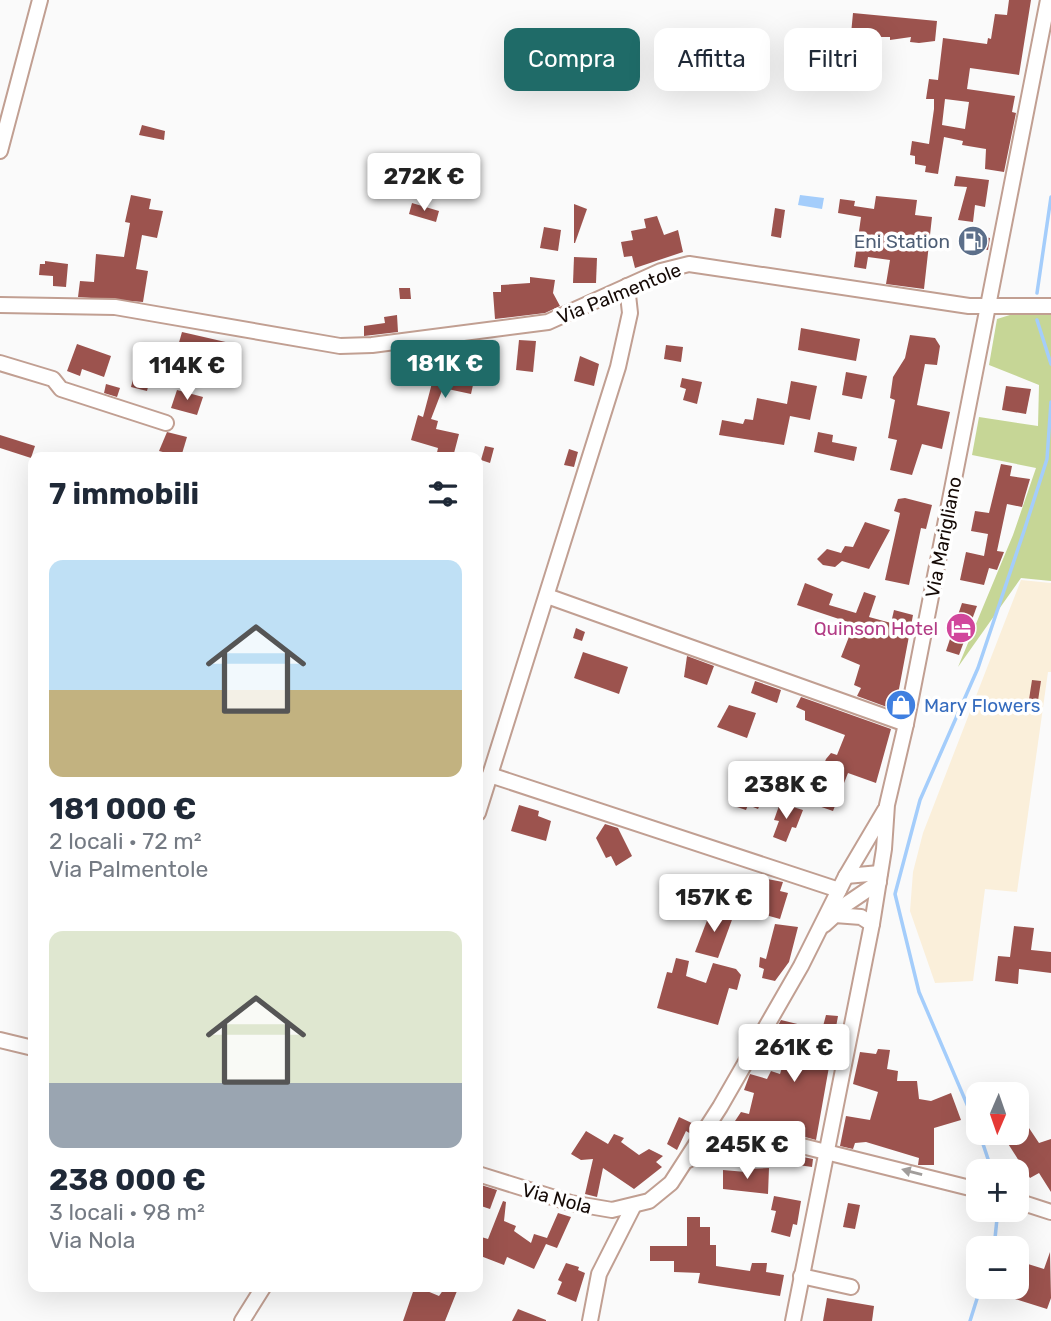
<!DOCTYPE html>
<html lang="it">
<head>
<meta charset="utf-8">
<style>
	:root { --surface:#fff; --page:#f6f6f7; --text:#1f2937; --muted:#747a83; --accent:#1f6b68 }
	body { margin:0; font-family:Rubik,sans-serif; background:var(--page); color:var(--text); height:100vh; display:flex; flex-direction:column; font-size:26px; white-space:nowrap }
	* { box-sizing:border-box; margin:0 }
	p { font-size:23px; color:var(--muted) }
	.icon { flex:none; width:38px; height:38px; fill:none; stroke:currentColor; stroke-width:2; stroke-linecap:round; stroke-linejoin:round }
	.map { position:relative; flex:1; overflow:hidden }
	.drawer { position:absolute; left:28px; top:452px; width:455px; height:840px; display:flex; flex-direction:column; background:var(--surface); border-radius:14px; box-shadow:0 7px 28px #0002 }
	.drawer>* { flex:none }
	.banner { position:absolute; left:504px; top:28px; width:441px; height:63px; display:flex; gap:14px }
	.needle { width:46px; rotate:182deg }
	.tools { position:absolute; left:966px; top:1082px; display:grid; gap:14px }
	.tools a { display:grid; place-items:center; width:63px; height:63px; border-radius:14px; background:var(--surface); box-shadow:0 7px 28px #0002; font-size:35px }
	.price { position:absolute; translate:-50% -60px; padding:0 16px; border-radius:7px; background:#fff; color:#222; font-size:23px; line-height:46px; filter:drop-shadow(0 2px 4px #0008) }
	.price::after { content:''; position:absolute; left:50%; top:42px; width:21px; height:16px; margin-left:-10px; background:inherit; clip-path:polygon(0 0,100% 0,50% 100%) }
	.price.selected { background:var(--accent); color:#fff }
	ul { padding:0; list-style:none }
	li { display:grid; align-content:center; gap:14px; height:371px; padding:0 21px }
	li span { display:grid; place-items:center; height:217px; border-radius:14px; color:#555 }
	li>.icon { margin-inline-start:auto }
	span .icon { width:126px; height:126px; fill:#fffc; stroke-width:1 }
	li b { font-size:30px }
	h2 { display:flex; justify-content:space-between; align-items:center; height:84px; padding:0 21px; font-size:30px }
	.pill { padding:0 24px; border-radius:14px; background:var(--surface); box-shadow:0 7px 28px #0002; font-size:24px; line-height:63px }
	.pill.selected { background:var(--accent); color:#fff }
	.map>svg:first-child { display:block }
	.commercial { fill:#faefda }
	.green { fill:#c6d696 }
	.water { fill:#a4cdfb }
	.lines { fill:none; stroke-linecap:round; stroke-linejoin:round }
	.stream { stroke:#a4cdfb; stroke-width:3.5 }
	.building { fill:#9c534e; fill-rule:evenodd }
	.minor-casing { stroke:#c19f92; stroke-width:18 }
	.minor { stroke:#fff; stroke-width:14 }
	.oneway { fill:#a19d9b }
	.labels { text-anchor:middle; stroke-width:7; stroke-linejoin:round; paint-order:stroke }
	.service-label { font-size:19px; fill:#4e5e75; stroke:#fff; text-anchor:end }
	.street-label { font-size:19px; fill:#150a06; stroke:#fff }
	.hotel-label { font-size:19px; fill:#b23c85; stroke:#fff; text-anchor:end }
	.shop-label { font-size:19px; fill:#366cbe; stroke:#fff; text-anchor:start }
</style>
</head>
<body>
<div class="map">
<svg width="1051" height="1321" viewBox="0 0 1051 1321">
	<rect width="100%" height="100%" fill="#fafafa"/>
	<polygon class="commercial" points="1021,580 1051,583 1051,672 1048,672 1017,892 985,889 973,981 935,983 910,911 913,872 923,833"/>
	<polygon class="green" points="1020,312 1051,312 1051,581 1021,578 958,667 1013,535 1036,468 972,455 979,417 1038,426 1039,385 989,365 997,319"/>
	<polygon class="water" points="800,195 824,198 822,209 798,205"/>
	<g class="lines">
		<g class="stream">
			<polyline points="1037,293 1051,197"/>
			<polyline points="1037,320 1051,364"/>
			<polyline points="978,1130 919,992 895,894 920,800 978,668 1024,531 1047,459 1051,402"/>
			<polyline points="979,1132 992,1171"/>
			<polyline points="994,1248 998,1209"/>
			<polyline points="970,1321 981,1286"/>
		</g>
	</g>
	<g class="building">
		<path d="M1009,0H1031L1019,75L970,68L967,89L1015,96L1012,112L1016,113L1004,172L985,169L986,149L962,145L963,141L944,137L938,174L925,172L926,166L915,164V156L910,155L912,141L929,144L934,109V99H926L929,79L938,80L943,38L987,44L988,38L991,39L995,14L1007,15ZM945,99L969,102L965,129L942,125Z"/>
		<polygon points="853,13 937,21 935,41 919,43 910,42 911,37 890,40 890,37 859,37 859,34 851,34"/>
		<polygon points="142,125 165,131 164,140 139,135"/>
		<polygon points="956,176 989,180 985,207 975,205 973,222 958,220 967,187 954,186"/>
		<polygon points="131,195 151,199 149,209 163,211 157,238 142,235 136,269 148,271 143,302 78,297 80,281 94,282 96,254 124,257 130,223 125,222"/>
		<polygon points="876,196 917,200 915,215 932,217 924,289 886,284 890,260 868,257 866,269 854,267 861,217 838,213 840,199 855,201 854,206 874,209"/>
		<polygon points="412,203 439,211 436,222 409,214"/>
		<polygon points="574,204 587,209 575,243 574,243"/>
		<polygon points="775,208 785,210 781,238 771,236"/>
		<polygon points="657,216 664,235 678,230 683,252 635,268 632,256 624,257 621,242 633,240 631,231 646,228 644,219"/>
		<polygon points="544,227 561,230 558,251 540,248"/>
		<polygon points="976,235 990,238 988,250 974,247"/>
		<polygon points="574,257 597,258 596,283 573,283"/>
		<polygon points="45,261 68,264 66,287 53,286 53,276 39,275 40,264 45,264"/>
		<polygon points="530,277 555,280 553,293 560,306 545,313 495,319 493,292 501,292 501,285 530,283"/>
		<polygon points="399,288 410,288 411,299 400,299"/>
		<polygon points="397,315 398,332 364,336 364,326 385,323 384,317"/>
		<polygon points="801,328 860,339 856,361 798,350"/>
		<polygon points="182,332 230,343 222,367 176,353"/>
		<polygon points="910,335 935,338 940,346 937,365 925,364 917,405 950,412 942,449 922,444 912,475 890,470 897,440 888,438 895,400 890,398 893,377 905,358"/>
		<polygon points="519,340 536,341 533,372 516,370"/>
		<polygon points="77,344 111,356 104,377 82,369 80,376 67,371"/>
		<polygon points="666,345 683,347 681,362 664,359"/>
		<polygon points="441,349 479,358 471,394 443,388 431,419 438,421 436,429 459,434 453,457 436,457 438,448 411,440 418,415 423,417"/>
		<polygon points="580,356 599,364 594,386 574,381"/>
		<polygon points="150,359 154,364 147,391 131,387 136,368"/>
		<polygon points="846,372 867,376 862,399 842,395"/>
		<polygon points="682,378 702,382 697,404 683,400 686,389 680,387"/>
		<polygon points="791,381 817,386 810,420 790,416 784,445 719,435 722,420 743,424 745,419 753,420 757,398 787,404"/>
		<polygon points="106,384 120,388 117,397 104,393"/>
		<polygon points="1006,386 1031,389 1026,414 1002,410"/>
		<polygon points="177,390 203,397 197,415 171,408"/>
		<polygon points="167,432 187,437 181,457 159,451"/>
		<polygon points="818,432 833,435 832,442 857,447 854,461 814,452"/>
		<polygon points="0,435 35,446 31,458 0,448"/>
		<polygon points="485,446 494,448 490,463 481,460"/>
		<polygon points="569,449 578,452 574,467 564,465"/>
		<polygon points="1001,464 1012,466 1010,476 1030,479 1025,496 1022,507 1007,504 997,551 1004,552 997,570 989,568 984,585 960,580 966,552 984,556 988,534 971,531 975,511 989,513"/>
		<polygon points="905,498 932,505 926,529 921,528 909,585 885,580 900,513 894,511 898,499"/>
		<polygon points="865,522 890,530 869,569 842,561 835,567 823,565 817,559 827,549 841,553 845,546 853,547"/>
		<polygon points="805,583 833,594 829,605 856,613 864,592 876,596 869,617 891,623 894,610 913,615 895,710 857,696 861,688 854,685 860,665 841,657 854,624 797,605"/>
		<polygon points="962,603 977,606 959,655 946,651"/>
		<polygon points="576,628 585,632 582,641 573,638"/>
		<polygon points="583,652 628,667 619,694 574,678"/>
		<polygon points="687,656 714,666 707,685 684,677"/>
		<polygon points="1032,680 1041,681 1037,707 1028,706"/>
		<polygon points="755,681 781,690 777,703 751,693"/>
		<polygon points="801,697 891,729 876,783 848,773 833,811 804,801 811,785 816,784 826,759 831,753 837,755 845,735 805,720 805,711 796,707"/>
		<polygon points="729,705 756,713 747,738 717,727"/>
		<polygon points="745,791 762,800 758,809 748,805 746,810 737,807"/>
		<polygon points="780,803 803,810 796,828 792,827 786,842 773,837 779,821 774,820"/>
		<polygon points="519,805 539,811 538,816 551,821 546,841 511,831"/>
		<polygon points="605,824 618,828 632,856 616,866 611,856 606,858 596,838"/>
		<polygon points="757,877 783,882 780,891 788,893 780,919 747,910"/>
		<polygon points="711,910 733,917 718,958 695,952"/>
		<polygon points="775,924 798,927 789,962 775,981 762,978 764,969 759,967 760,957 766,959"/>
		<polygon points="1014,926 1034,928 1031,950 1051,952 1051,973 1019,969 1018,984 995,981 998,956 1010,957"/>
		<polygon points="676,958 689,961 686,976 706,983 713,963 736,969 741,975 737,990 729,988 718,1025 657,1008 667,972 672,973"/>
		<polygon points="826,1015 838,1016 816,1140 798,1135 759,1134 760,1126 735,1121 741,1112 749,1114 754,1093 744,1090 750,1074 767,1079 771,1071 780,1074 792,1035 776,1029 781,1020 822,1030"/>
		<polygon points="878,1049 890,1050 887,1069 898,1071 897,1081 917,1081 919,1099 931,1101 951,1093 961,1120 934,1128 934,1165 918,1165 919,1158 866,1142 855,1143 853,1149 840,1146 846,1116 870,1120 878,1092 853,1084 860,1052 876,1054"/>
		<polygon points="679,1117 696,1125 691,1134 686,1131 677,1150 667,1144"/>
		<polygon points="1027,1125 1039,1143 1051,1139 1051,1192 1039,1173 1030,1178 1005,1139"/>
		<polygon points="586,1131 608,1144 614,1134 624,1138 621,1142 639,1155 649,1149 663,1156 656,1162 662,1167 634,1189 603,1168 597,1197 585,1194 593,1159 581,1160 571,1154"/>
		<polygon points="793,1155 813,1159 812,1167 791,1164"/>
		<polygon points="769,1168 768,1194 723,1189 723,1170 746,1172 747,1169"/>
		<polygon points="478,1184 497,1190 490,1209 478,1205"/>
		<polygon points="774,1196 801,1201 797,1225 793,1224 790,1237 771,1232 776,1211 771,1210"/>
		<polygon points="503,1201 506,1202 504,1221 516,1226 514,1231 531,1243 534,1234 547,1238 558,1213 571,1217 557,1248 546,1244 534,1269 507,1257 504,1265 478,1255 478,1236 488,1239"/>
		<polygon points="848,1203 860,1205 855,1229 843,1227"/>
		<polygon points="687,1217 700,1217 700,1227 710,1227 710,1245 716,1245 716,1266 750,1271 752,1263 767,1263 766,1272 784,1275 780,1296 698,1283 700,1273 674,1272 674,1261 650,1261 650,1246 687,1246"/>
		<polygon points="1050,1252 1051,1298 1047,1309 1015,1299 1028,1264 1044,1269"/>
		<polygon points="566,1263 579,1267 578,1270 585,1273 576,1302 557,1294 562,1282 558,1280"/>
		<polygon points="415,1286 439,1296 446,1286 459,1286 445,1321 403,1321"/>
		<polygon points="827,1298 874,1306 872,1321 823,1321"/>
		<polygon points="518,1309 546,1320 546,1321 512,1321"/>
	</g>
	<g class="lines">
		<g class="minor-casing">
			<g id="minor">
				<polyline points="0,151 40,0"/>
				<polyline points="0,305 115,307 340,346 372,345 548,322 661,271 689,264 969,306 1051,306"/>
				<polyline points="0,363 53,379 61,389 166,423"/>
				<polyline points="547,596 906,724"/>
				<polyline points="490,775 839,890"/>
				<polyline points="478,813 618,367 630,313 627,286"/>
				<polyline points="846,876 880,873"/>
				<polyline points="835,915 842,907 879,882"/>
				<polyline points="824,925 835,915 861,917 872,924"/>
				<polyline points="0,1040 33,1048"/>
				<polyline points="688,1160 712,1147 798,1145 978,1190"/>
				<polyline points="478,1174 571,1203 612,1210 649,1201 671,1183 720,1107 801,966 846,876 885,810"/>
				<polyline points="1017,1201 1051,1212"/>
				<polyline points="801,1276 851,1287"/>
				<polyline points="242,1321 264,1286"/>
				<polyline points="590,1321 599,1274 633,1207"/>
				<polyline points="793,1321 872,924 884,849 887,805 906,724 1048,0"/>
			</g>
		</g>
		<use href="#minor" class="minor"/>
	</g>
	<defs><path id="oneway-solid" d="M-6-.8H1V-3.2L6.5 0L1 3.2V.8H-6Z" transform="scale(1.75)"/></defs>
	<use class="oneway" href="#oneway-solid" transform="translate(912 1172) rotate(-165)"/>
	<defs>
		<g id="fuel-disc" transform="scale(1.575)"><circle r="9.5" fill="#5c6f8a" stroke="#fff"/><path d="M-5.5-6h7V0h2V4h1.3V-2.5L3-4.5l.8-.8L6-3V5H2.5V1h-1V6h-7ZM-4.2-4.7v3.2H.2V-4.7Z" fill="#fff"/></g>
		<g id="hotel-disc" transform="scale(1.575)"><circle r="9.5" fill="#d1479c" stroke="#fff"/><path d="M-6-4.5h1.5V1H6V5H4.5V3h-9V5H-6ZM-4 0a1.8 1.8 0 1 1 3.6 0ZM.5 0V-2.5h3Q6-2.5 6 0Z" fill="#fff"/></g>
		<g id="shop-disc" transform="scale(1.575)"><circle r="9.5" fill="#3f7fe0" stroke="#fff"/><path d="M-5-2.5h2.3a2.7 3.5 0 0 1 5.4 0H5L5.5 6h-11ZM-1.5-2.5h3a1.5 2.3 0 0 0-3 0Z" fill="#fff"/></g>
	</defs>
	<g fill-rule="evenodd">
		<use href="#fuel-disc" x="973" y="241"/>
		<use href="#hotel-disc" x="961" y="628"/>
		<use href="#shop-disc" x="901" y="705"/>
	</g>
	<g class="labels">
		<g class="service-label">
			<text x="950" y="248">Eni Station</text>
		</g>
		<g class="street-label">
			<text transform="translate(619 293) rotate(-22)" y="7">Via Palmentole</text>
			<text transform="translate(943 537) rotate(-79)" y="7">Via Marigliano</text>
			<text transform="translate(557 1198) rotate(15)" y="7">Via Nola</text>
		</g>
		<g class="hotel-label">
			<text x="938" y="635">Quinson Hotel</text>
		</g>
		<g class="shop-label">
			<text x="924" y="712">Mary Flowers</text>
		</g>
	</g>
</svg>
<div class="tools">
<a><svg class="needle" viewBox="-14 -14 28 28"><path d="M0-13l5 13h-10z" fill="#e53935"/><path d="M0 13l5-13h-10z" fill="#747a83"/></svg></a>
<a>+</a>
<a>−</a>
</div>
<b class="price" style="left:424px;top:213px">272K €</b>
<b class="price selected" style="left:445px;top:400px">181K €</b>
<b class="price" style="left:187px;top:402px">114K €</b>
<b class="price" style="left:786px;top:821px">238K €</b>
<b class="price" style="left:714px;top:934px">157K €</b>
<b class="price" style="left:794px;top:1084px">261K €</b>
<b class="price" style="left:747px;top:1181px">245K €</b>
<div class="banner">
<a class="pill selected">Compra</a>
<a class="pill">Affitta</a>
<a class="pill">Filtri</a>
</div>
<section class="drawer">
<h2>7 immobili<svg class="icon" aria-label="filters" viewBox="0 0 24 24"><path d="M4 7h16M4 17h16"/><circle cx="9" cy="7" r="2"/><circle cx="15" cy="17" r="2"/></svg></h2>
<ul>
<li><span style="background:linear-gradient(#bfe0f5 60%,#c2b280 0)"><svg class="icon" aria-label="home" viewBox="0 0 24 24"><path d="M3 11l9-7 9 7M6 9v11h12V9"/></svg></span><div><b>181 000 €</b><p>2 locali · 72 m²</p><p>Via Palmentole</p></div></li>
<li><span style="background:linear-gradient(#dfe7d0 70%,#9aa5b1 0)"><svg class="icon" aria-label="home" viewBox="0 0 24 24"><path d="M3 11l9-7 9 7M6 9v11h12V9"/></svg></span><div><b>238 000 €</b><p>3 locali · 98 m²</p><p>Via Nola</p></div></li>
</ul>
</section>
</div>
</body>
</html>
